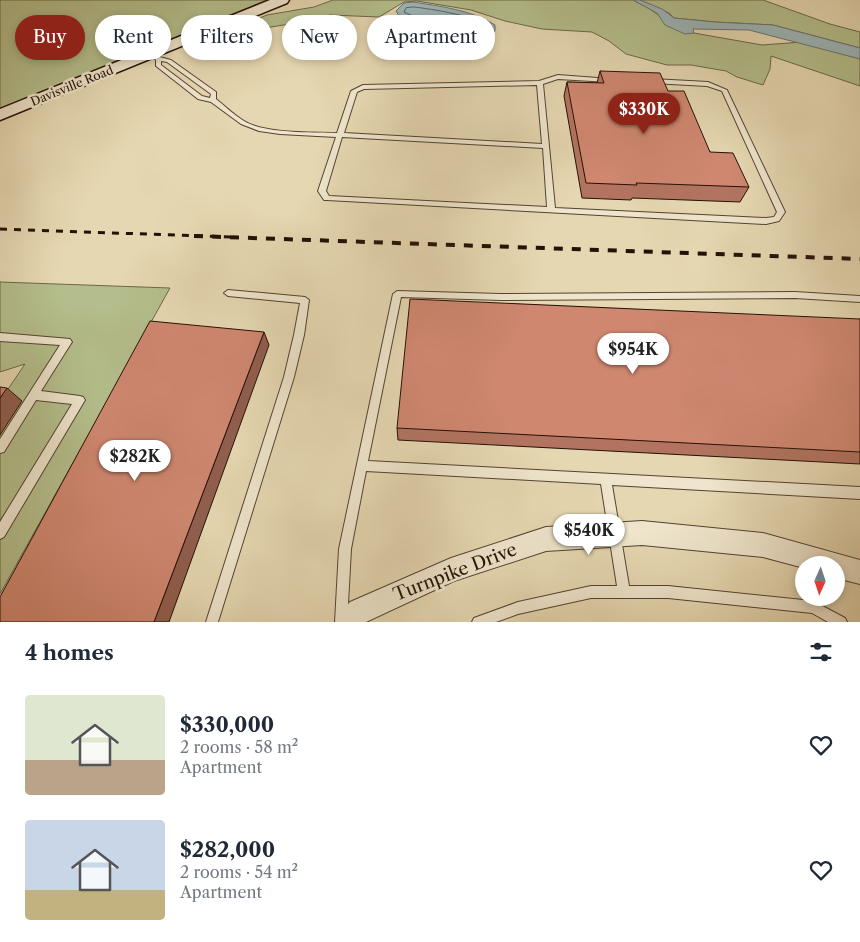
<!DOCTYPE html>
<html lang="en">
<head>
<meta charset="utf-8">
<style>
	:root { --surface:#fff; --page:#f6f6f7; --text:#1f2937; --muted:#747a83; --accent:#8f2418 }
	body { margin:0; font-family:"Libre Caslon Text",serif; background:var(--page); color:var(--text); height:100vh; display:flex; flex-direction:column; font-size:19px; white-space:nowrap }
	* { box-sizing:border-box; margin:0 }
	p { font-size:16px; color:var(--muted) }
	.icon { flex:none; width:28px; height:28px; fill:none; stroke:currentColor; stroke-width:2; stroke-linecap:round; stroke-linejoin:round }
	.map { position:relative; height:622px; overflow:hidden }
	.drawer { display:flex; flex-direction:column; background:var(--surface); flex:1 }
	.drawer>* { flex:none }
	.top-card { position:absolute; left:15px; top:15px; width:500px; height:45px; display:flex; gap:10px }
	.needle { width:32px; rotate:183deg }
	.buttons { position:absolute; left:795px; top:556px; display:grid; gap:10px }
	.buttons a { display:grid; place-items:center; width:50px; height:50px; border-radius:50%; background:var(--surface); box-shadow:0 2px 8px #0003; font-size:25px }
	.price { position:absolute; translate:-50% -42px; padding:0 11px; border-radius:18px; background:#fff; color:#222; font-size:16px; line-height:32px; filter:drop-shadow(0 1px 2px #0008) }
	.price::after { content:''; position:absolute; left:50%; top:30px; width:15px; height:11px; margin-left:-8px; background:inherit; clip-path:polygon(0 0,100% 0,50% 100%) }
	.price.current { background:var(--accent); color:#fff }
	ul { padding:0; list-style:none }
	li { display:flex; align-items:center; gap:15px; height:125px; padding:0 25px }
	li span { display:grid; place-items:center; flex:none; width:140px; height:100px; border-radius:5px; color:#555 }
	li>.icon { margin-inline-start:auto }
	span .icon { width:60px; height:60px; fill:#fffc; stroke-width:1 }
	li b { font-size:21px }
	h2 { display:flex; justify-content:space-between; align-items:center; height:60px; padding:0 25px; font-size:21px }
	.chip { padding:0 18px; border-radius:22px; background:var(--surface); box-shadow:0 2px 8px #0003; font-size:18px; line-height:45px }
	.chip.current { background:var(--accent); color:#fff }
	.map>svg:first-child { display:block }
	.green { fill:#b4be8c; stroke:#6c6749 }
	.water { fill:#9cb6b8; stroke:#6c7471 }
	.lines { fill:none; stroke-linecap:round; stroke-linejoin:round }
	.shore { stroke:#60635f; stroke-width:1 }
	.lane-casing { stroke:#554231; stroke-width:2 }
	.street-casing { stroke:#554231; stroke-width:2 }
	.secondary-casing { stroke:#251006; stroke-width:3 }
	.lane { fill:#eee5cc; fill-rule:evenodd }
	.street { fill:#eee5cc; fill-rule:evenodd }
	.secondary { fill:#eee5cc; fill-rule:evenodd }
	.rail-far1 { stroke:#251006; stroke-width:3; stroke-dasharray:7 7; stroke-linecap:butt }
	.rail { stroke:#251006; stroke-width:4; stroke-dasharray:9 9; stroke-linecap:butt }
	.wall { fill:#b27460; stroke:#251006 }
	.shaded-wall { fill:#915e4e; stroke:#251006 }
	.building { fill:#cf8770; stroke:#251006 }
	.labels { text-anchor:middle; stroke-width:5; stroke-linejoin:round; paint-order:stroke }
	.far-street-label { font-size:12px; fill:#251006; stroke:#eee5cc }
	.near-street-label { font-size:18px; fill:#251006; stroke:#eee5cc }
</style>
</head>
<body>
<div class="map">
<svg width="860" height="622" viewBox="0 0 860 622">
	<rect width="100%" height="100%" fill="#e5d7b1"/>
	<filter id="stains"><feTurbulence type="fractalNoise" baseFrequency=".004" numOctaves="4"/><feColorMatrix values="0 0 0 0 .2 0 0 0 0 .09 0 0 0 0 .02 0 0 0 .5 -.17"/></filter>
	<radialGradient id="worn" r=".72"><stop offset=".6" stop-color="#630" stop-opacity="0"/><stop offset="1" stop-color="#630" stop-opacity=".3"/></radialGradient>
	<g class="green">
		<polygon points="0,0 271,0 0,111"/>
		<path d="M333,0H633C640,4 648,7 654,12C667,21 676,34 694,33L762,45L802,42L860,59V86L771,56L770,69L763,85L737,77L726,71L691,65H667L626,54L609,41L592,32L542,29L505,21L471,10L417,1L404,2L379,17L330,15L308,21L259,29H246L243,25L267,15L314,7Z"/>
		<polygon points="640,0 763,0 830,24 860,32 860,48 773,25 715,22 674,18 669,13"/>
		<polygon points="0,282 170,288 0,594 0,401 25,364 0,372"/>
	</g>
	<g class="water">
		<polygon points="633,0 640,0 662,9 674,18 715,22 773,25 860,48 860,59 749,30 693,29 694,33 685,34 665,25 657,13"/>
		<path d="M413,2C439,6 472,10 495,25V31C478,49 447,54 424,45L427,40L424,26L399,16L396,11L404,3Z"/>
	</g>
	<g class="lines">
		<g class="shore">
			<path d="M414,7C431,9 480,16 490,29C477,41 448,52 432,42C430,19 423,21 404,12L406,8Z"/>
			<polygon points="437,17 472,26 477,31 461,36 439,39 434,20"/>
		</g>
		<g class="lane-casing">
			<g id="lane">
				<path d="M152,55L171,60L216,92V99C225,106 234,115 244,121C265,134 312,132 337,133L351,91L363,85L539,81L558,75L611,79L612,80L609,82L558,79L543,84L555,208L766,218L774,217L777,212L722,91L707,86L652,83L649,81L652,79L708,82L727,90L785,212L779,221L766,224L327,200H324L318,191L336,137L280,134L259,131L241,124L211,102L198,99L156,66V60L152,57ZM161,61L167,62L211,94L210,98L202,96L161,65ZM537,85L542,144L344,133L357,92L364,89ZM342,137L543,148L547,207L329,196L326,191Z"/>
				<polygon points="228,290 305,297 309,300 304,335 294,377 218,622 206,622 284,377 294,335 300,303 228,296 224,293"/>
				<polygon points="397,291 501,294 795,292 860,296 860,302 795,298 501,300 401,297 368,461 860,487 860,499 612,485 629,586 668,586 813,601 845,618 847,622 828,622 812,613 668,598 591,598 518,614 496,622 472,622 474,618 518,602 591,586 617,586 601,484 366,471 351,549 347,622 335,622 339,549 393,294"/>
				<polygon points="0,333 70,339 72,342 70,345 41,391 80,396 83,397 85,400 4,537 0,539 0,522 72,404 36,400 4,452 0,453 0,439 60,345 0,341"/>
			</g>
		</g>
		<g class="street-casing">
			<polygon id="street" points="642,521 763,533 860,560 860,584 836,578 836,565 804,565 804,568 763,557 642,545 546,551 454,581 366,622 336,622 340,613 350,602 451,558 546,527"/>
		</g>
		<g class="secondary-casing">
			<polygon id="secondary" points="270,0 289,0 287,3 0,120 0,109"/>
		</g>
		<use href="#lane" class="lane"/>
		<use href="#street" class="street"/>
		<use href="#secondary" class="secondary"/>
		<polyline class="rail-far1" points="0,229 230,237"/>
		<polyline class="rail" points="194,236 860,259"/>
	</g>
	<g class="wall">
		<polygon points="600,71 668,91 710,152 749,187 740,202 632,198 631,200 582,198 564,96 567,82 597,83"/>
		<polygon points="860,319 860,464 398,440 397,428"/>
	</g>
	<g class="shaded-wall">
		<polygon points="264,332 269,345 169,622 154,622"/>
		<polygon points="7,388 22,401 0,435 0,398"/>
	</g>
	<g class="building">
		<polygon points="600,71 660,73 668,91 684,91 710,152 733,153 749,187 636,183 637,185 586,183 567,82 604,83"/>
		<polygon points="410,299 860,319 860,452 397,428"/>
		<polygon points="150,321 264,332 154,622 0,622 0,597"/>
		<polygon points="0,387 7,388 0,398"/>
	</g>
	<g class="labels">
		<g class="far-street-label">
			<text transform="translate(72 86) rotate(-22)" y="4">Davisville Road</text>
		</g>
		<g class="near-street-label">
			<text transform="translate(455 572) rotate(-21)" y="6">Turnpike Drive</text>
		</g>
	</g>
	<rect width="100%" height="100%" filter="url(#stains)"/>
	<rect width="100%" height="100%" fill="url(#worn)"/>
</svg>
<div class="buttons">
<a><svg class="needle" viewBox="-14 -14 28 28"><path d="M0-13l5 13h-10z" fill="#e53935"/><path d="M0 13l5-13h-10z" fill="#747a83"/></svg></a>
</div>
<b class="price current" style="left:644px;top:135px">$330K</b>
<b class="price" style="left:633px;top:375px">$954K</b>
<b class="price" style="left:135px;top:482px">$282K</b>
<b class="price" style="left:589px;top:556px">$540K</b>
<div class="top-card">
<a class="chip current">Buy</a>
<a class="chip">Rent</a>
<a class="chip">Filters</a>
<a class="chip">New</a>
<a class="chip">Apartment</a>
</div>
</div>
<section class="drawer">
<h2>4 homes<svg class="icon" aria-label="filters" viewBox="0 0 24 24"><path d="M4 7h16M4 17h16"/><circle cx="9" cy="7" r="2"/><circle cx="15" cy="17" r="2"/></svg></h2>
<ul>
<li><span style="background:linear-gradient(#dfe7d0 65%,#b9a48a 0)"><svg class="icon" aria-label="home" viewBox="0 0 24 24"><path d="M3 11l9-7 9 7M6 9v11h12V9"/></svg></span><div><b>$330,000</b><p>2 rooms · 58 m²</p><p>Apartment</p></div><svg class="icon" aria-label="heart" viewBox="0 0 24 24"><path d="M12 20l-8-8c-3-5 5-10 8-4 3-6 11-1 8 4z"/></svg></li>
<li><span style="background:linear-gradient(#c9d6e8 70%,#c2b280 0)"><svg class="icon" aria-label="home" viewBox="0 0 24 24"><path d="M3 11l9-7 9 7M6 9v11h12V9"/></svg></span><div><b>$282,000</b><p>2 rooms · 54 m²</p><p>Apartment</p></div><svg class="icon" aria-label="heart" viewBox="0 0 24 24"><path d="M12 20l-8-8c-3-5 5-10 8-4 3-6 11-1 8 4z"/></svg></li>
</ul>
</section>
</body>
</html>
